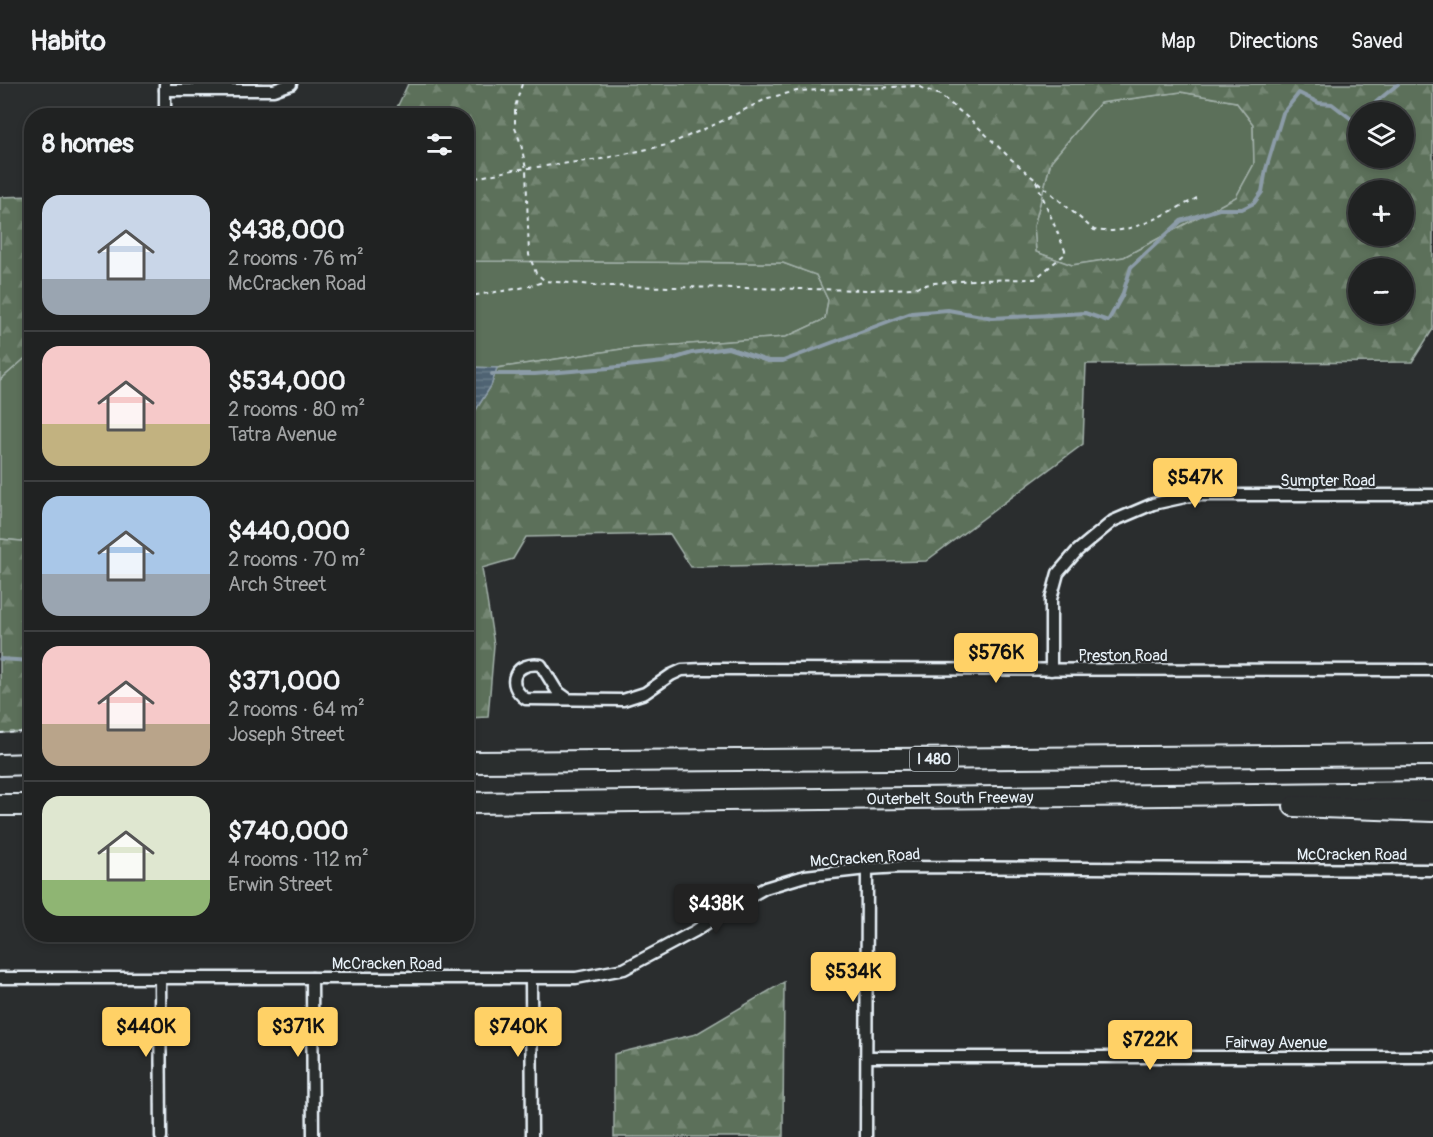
<!DOCTYPE html>
<html lang="en">
<head>
<meta charset="utf-8">
<style>
	:root { --surface:#202222; --page:#2d2f2f; --text:#f1f3f6; --muted:#a2a4a5; --line:#3d3f40; --accent:#ffd166 }
	body { margin:0; font-family:Pangolin,sans-serif; background:var(--page); color:var(--text); height:100vh; display:flex; flex-direction:column; font-size:22px; white-space:nowrap }
	* { box-sizing:border-box; margin:0 }
	p { font-size:20px; color:var(--muted) }
	.icon { flex:none; width:33px; height:33px; fill:none; stroke:currentColor; stroke-width:2; stroke-linecap:round; stroke-linejoin:round }
	.map { position:relative; flex:1; overflow:hidden }
	.side { position:absolute; left:24px; top:24px; width:450px; height:834px; display:flex; flex-direction:column; background:var(--surface); border-radius:24px; box-shadow:0 3px 9px #0003,0 0 0 2px var(--line) }
	.side>* { flex:none }
	.buttons { position:absolute; left:1348px; top:18px; display:grid; gap:12px }
	.buttons a { display:grid; place-items:center; width:66px; height:66px; border-radius:50%; background:var(--surface); box-shadow:0 3px 9px #0003,0 0 0 2px var(--line); font-size:30px }
	.price { position:absolute; translate:-50% -51px; padding:0 14px; border-radius:6px; background:var(--accent); color:#111; font-size:20px; line-height:39px; filter:drop-shadow(0 2px 3px #0008) }
	.price::after { content:''; position:absolute; left:50%; top:36px; width:18px; height:14px; margin-left:-9px; background:inherit; clip-path:polygon(0 0,100% 0,50% 100%) }
	.price.current { background:#222; color:#fff }
	ul { padding:0; list-style:none }
	li { display:flex; align-items:center; gap:18px; height:150px; padding:0 18px }
	li+li { border-top:2px solid var(--line) }
	li span { display:grid; place-items:center; flex:none; width:168px; height:120px; border-radius:18px; color:#555 }
	li>.icon { margin-inline-start:auto }
	span .icon { width:72px; height:72px; fill:#fffc; stroke-width:1 }
	li b { font-size:26px }
	h2 { display:flex; justify-content:space-between; align-items:center; height:72px; padding:0 18px; font-size:26px }
	header { display:flex; align-items:center; gap:36px; box-sizing:border-box; height:84px; padding:0 30px; background:var(--surface); border-bottom:2px solid var(--line) }
	header strong { font-size:28px }
	nav { display:flex; gap:33px; margin-inline-start:auto; font-size:21px }
	.map>svg:first-child { display:block }
	.green { fill:#5c705a; stroke:#a2b0a9; stroke-width:1.5 }
	.forest { fill:url(#forest-firs); stroke:#a2b0a9; stroke-width:1.5; fill-rule:evenodd }
	.water { fill:url(#water-rules); stroke:#8c9ca8; stroke-width:1.5 }
	.lines { fill:none; stroke-linecap:round; stroke-linejoin:round }
	.stream { stroke:#8c9ca8; stroke-width:4 }
	.minor-casing { stroke:#e8f1f8; stroke-width:15 }
	.motorway-casing { stroke:#e8f1f8; stroke-width:24 }
	.path { stroke:#e8f1f8; stroke-width:2; stroke-dasharray:4.5 4.5; stroke-linecap:butt }
	.minor { stroke:#2a2d2e; stroke-width:10 }
	.motorway { stroke:#2a2d2e; stroke-width:20 }
	.labels { text-anchor:middle; stroke-width:4.5; stroke-linejoin:round; paint-order:stroke }
	.shield { fill:#2a2d2e; stroke:#afb6bb; stroke-width:1.5 }
	.shield-label { font-size:15px; font-weight:bold; fill:#e8f1f8 }
	.street-label { font-size:16px; fill:#e8f1f8; stroke:#2a2d2e }
</style>
</head>
<body>
<header>
<strong>Habito</strong>
<nav><a>Map</a><a>Directions</a><a>Saved</a></nav>
</header>
<div class="map">
<svg width="1433" height="1053" viewBox="0 0 1433 1053">
	<defs>
		<pattern id="forest-firs" width="22" height="20" patternUnits="userSpaceOnUse" patternTransform="scale(1.5)"><rect width="22" height="20" fill="#5c705a"/><path d="M5 1l3.5 6h-7zM16 11l3.5 6h-7z" fill="#738572"/></pattern>
		<pattern id="water-rules" width="6" height="5" patternUnits="userSpaceOnUse" patternTransform="scale(1.5)"><rect width="6" height="5" fill="#4f6473"/><path d="M0 2.5h6" fill="none" stroke="#687b88"/></pattern>
	</defs>
	<rect width="100%" height="100%" fill="#2a2d2e"/>
	<filter id="ink" filterUnits="userSpaceOnUse"><feTurbulence type="fractalNoise" baseFrequency=".0167" numOctaves="2"/><feDisplacementMap in="SourceGraphic" scale="12" xChannelSelector="R" yChannelSelector="G"/><feConvolveMatrix kernelMatrix="1 2 1 2 8 2 1 2 1" color-interpolation-filters="sRGB"/></filter>
	<g filter="url(#ink)">
		<g class="green">
			<polygon points="1181,8 1236,18 1253,40 1254,80 1236,113 1124,173 1072,181 1036,168 1034,142 1051,77 1100,19"/>
			<polygon points="467,177 783,179 816,191 828,216 825,235 786,253 622,265 497,284 467,283"/>
			<polygon points="31,269 31,458 0,455 0,296"/>
		</g>
		<g class="forest">
			<path d="M408,0H1433V245L1412,278L1086,280L1083,360L926,477L691,483L670,450L526,453L513,475L482,484L494,561L488,633L467,634V340L491,302L497,284L622,265L786,253L825,235L828,216L816,191L783,179L467,177L466,32H393ZM1181,8L1236,18L1253,40L1254,80L1236,113L1124,173L1072,181L1036,168L1034,142L1051,77L1100,19ZM1359,28H1404V74H1359ZM1359,106H1404V152H1359ZM1359,184H1404V230H1359Z"/>
			<polygon points="32,112 31,269 0,296 0,113"/>
			<polygon points="0,455 31,458 31,648 0,649"/>
			<polygon points="784,898 783,1053 614,1053 614,970 696,950"/>
		</g>
		<polygon class="water" points="467,283 497,284 491,302 467,340"/>
		<g class="lines">
			<g class="stream">
				<polyline points="1364,28 1398,0"/>
				<polyline points="492,290 535,290 609,284 663,278 692,269 728,264 768,277 783,277 911,229 948,226 993,234 1085,229 1108,237 1122,212 1131,183 1181,137 1219,125 1242,125 1254,119 1262,108 1266,85 1283,29 1299,9 1319,19 1332,20 1354,37 1359,32"/>
				<polyline points="0,575 32,577"/>
			</g>
			<g class="minor-casing">
				<g id="minor">
					<polyline points="165,0 165,32"/>
					<polyline points="165,6 274,6 291,0"/>
					<polyline points="1051,586 1051,515 1058,489 1077,467 1113,437 1153,420 1194,411 1433,411"/>
					<path d="M568,615L557,607L541,581C515,577 504,600 526,615L623,616L645,609L671,591L682,586L703,585L1433,586"/>
					<polyline points="0,894 576,894 624,885 695,847 731,823 765,804 805,792 867,785 902,783 1433,786"/>
					<polyline points="160,894 161,1053"/>
					<polyline points="312,894 313,1053"/>
					<polyline points="531,894 532,1053"/>
					<polyline points="867,973 1433,973"/>
					<polyline points="866,1053 867,785"/>
				</g>
			</g>
			<g class="motorway-casing">
				<g id="motorway">
					<polyline points="466,678 1433,671"/>
					<polyline points="0,681 32,680"/>
					<path id="s1" d="M466,719L1433,708"/>
					<polyline points="0,721 32,721"/>
					<polyline points="1294,722 1433,727"/>
				</g>
			</g>
			<g class="path">
				<polyline points="522,0 515,23 515,44 521,60 526,85 529,171 536,189 545,197 607,202 871,206 913,204 934,199 973,196 1035,195 1066,169 1036,97"/>
				<path d="M466,96L513,86L601,75L667,61L716,40L768,14L797,7L917,2L940,11L973,38L1011,75L1094,146C1131,152 1165,130 1197,114"/>
				<path d="M466,213C493,207 519,207 545,197"/>
				<polyline points="0,649 32,648"/>
			</g>
			<use href="#minor" class="minor"/>
			<use href="#motorway" class="motorway"/>
		</g>
	</g>
	<g class="labels">
		<rect class="shield" x="910" y="663" width="48" height="24" rx="4.5"/>
		<g class="shield-label">
			<text x="934" y="680">I 480</text>
		</g>
		<g class="street-label">
			<text x="1328" y="402">Sumpter Road</text>
			<text x="1123" y="577">Preston Road</text>
			<text dy="6" stroke="none"><textPath href="#s1" startOffset="484">Outerbelt South Freeway</textPath></text>
			<text x="1352" y="776">McCracken Road</text>
			<text transform="translate(865 773) rotate(-4)" y="6">McCracken Road</text>
			<text x="387" y="885">McCracken Road</text>
			<text x="1276" y="964">Fairway Avenue</text>
		</g>
	</g>
</svg>
<div class="buttons">
<a><svg class="icon" aria-label="layers" viewBox="0 0 24 24"><path d="M12 4l9 5-9 5-9-5zM3 14l9 5 9-5"/></svg></a>
<a>+</a>
<a>−</a>
</div>
<b class="price" style="left:1195px;top:425px">$547K</b>
<b class="price" style="left:996px;top:600px">$576K</b>
<b class="price current" style="left:716px;top:851px">$438K</b>
<b class="price" style="left:853px;top:919px">$534K</b>
<b class="price" style="left:146px;top:974px">$440K</b>
<b class="price" style="left:298px;top:974px">$371K</b>
<b class="price" style="left:518px;top:974px">$740K</b>
<b class="price" style="left:1150px;top:987px">$722K</b>
<section class="side">
<h2>8 homes<svg class="icon" aria-label="filters" viewBox="0 0 24 24"><path d="M4 7h16M4 17h16"/><circle cx="9" cy="7" r="2"/><circle cx="15" cy="17" r="2"/></svg></h2>
<ul>
<li><span style="background:linear-gradient(#c9d6e8 70%,#9aa5b1 0)"><svg class="icon" aria-label="home" viewBox="0 0 24 24"><path d="M3 11l9-7 9 7M6 9v11h12V9"/></svg></span><div><b>$438,000</b><p>2 rooms · 76 m²</p><p>McCracken Road</p></div></li>
<li><span style="background:linear-gradient(#f6c9c9 65%,#c2b280 0)"><svg class="icon" aria-label="home" viewBox="0 0 24 24"><path d="M3 11l9-7 9 7M6 9v11h12V9"/></svg></span><div><b>$534,000</b><p>2 rooms · 80 m²</p><p>Tatra Avenue</p></div></li>
<li><span style="background:linear-gradient(#a9c7e8 65%,#9aa5b1 0)"><svg class="icon" aria-label="home" viewBox="0 0 24 24"><path d="M3 11l9-7 9 7M6 9v11h12V9"/></svg></span><div><b>$440,000</b><p>2 rooms · 70 m²</p><p>Arch Street</p></div></li>
<li><span style="background:linear-gradient(#f6c9c9 65%,#b9a48a 0)"><svg class="icon" aria-label="home" viewBox="0 0 24 24"><path d="M3 11l9-7 9 7M6 9v11h12V9"/></svg></span><div><b>$371,000</b><p>2 rooms · 64 m²</p><p>Joseph Street</p></div></li>
<li><span style="background:linear-gradient(#dfe7d0 70%,#8fb573 0)"><svg class="icon" aria-label="home" viewBox="0 0 24 24"><path d="M3 11l9-7 9 7M6 9v11h12V9"/></svg></span><div><b>$740,000</b><p>4 rooms · 112 m²</p><p>Erwin Street</p></div></li>
</ul>
</section>
</div>
</body>
</html>
